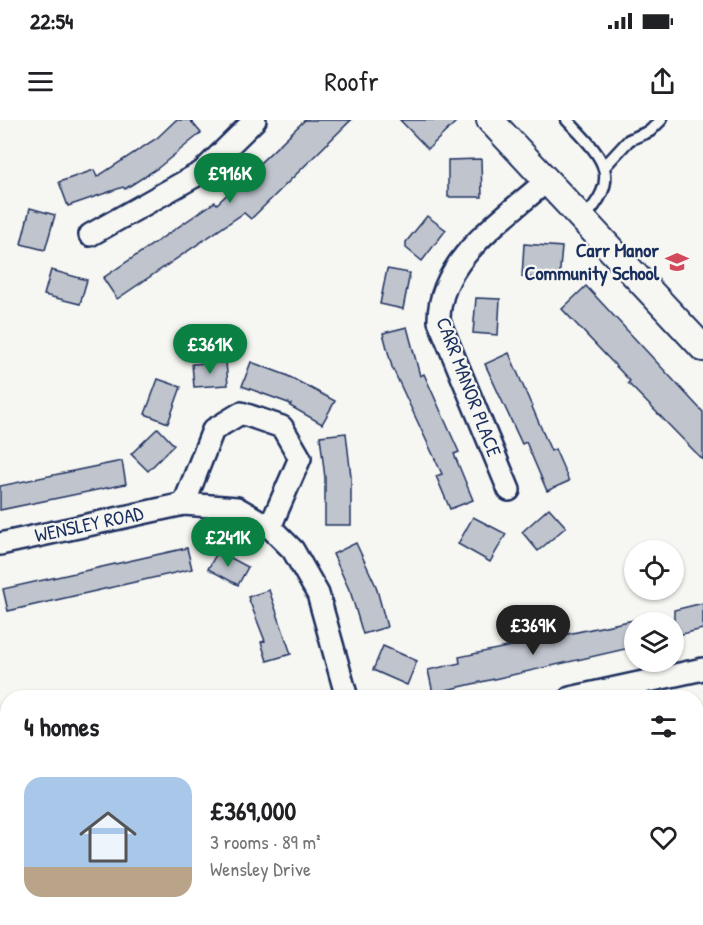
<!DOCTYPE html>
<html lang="en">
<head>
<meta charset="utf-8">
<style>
	:root { --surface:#fff; --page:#f2f2f2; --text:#202124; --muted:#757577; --accent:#0b8043 }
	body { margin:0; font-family:"Patrick Hand",sans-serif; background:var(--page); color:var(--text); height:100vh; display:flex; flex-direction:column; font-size:22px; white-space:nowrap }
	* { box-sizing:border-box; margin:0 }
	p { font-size:20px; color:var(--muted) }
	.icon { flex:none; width:33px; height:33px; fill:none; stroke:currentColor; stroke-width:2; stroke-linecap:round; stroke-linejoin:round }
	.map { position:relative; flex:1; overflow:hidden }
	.panel { position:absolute; left:0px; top:570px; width:704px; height:236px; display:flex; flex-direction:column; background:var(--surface); border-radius:24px 24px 0 0; box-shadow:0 2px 4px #0004 }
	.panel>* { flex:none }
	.controls { position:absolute; left:624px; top:420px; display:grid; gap:12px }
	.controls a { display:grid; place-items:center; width:60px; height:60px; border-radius:50%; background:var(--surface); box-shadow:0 2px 4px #0004; font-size:30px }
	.price { position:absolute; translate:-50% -51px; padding:0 14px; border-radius:21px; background:var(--accent); color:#fff; font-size:20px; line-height:39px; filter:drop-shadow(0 2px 3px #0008) }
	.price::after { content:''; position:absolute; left:50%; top:36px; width:18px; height:14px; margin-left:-9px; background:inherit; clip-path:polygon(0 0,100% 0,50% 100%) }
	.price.selected { background:#222; color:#fff }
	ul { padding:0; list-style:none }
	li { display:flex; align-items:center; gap:18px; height:150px; padding:0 24px }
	li span { display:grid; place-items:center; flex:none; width:168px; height:120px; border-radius:18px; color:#555 }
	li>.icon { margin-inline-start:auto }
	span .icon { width:72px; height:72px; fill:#fffc; stroke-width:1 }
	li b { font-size:26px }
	h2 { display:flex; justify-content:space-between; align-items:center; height:72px; padding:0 24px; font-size:26px }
	.status { display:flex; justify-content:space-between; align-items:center; height:42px; padding:0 30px; background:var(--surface); direction:ltr }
	.status svg { height:16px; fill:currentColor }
	header { display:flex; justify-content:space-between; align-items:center; height:78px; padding:0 24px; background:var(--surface); font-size:27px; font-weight:600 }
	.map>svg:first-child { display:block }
	.building { fill:#c0c4cd; stroke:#1b2f5e; stroke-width:1.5 }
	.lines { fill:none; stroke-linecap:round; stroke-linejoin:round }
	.service-casing { stroke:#1b2f5e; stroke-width:15 }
	.minor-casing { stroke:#1b2f5e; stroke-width:26 }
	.tertiary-casing { stroke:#1b2f5e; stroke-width:30 }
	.service { stroke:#f6f6f2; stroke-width:10 }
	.minor { stroke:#f6f6f2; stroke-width:21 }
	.tertiary { stroke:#f6f6f2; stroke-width:26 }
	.labels { text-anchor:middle; stroke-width:4.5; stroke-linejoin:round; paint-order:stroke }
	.poi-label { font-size:20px; font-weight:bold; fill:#1b2f5e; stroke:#f6f6f2; text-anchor:end }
	.street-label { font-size:20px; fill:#1b2f5e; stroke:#f6f6f2 }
</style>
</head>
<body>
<div class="status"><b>22:54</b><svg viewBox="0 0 49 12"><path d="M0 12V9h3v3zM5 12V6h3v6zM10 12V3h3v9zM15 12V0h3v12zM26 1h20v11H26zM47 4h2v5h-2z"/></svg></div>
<header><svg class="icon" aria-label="menu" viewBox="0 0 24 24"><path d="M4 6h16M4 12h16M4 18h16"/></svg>Roofr<svg class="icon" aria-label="share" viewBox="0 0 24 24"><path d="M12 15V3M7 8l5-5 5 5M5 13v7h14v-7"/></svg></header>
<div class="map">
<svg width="703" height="805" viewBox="0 0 703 805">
	<rect width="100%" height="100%" fill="#f6f6f2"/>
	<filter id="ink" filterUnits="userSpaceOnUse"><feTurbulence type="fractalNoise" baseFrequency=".0167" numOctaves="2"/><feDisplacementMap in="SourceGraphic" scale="12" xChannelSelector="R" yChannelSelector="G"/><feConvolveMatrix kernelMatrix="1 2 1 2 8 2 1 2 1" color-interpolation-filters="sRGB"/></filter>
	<g filter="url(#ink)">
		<g class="building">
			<polygon points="176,0 190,0 201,13 158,48 125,69 123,67 68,86 59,62 94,50 97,57 157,18"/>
			<polygon points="305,0 351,0 251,99 244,93 117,179 103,158 215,82 217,84"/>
			<polygon points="400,0 458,0 428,29"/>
			<polygon points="481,39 482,77 448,77 448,40"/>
			<polygon points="30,88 55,95 45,130 21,124"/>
			<polygon points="427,96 446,110 422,141 406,128 406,122"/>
			<polygon points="524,124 562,127 559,160 522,157"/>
			<polygon points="387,149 410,153 403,189 380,184"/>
			<polygon points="51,150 87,160 80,184 44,175"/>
			<polygon points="586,166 703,292 703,340 628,263 630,261 562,189"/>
			<polygon points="476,178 500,179 498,215 473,213"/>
			<polygon points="407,207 420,256 424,254 459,332 454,334 473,380 450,389 436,356 442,354 392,247 383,213"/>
			<polygon points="509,233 551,331 555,329 569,361 547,371 526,322 522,324 485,244"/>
			<polygon points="226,242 228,265 194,267 192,244"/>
			<polygon points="251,242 286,255 335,281 322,304 290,286 291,284 242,266"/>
			<polygon points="158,259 181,267 168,303 145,294"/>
			<polygon points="158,308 174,325 148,351 131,334"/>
			<polygon points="346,313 351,357 351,405 325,405 325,358 320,316"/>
			<polygon points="122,341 126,364 0,390 0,366"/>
			<polygon points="549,388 566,407 538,431 522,412"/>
			<polygon points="473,397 506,414 490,442 458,424"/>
			<polygon points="356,423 376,466 387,507 363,514 351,474 333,434"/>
			<polygon points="187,428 192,449 8,491 3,469"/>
			<polygon points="218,431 248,447 238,465 208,449"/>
			<polygon points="269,470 291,534 267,541 261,522 265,521 248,477"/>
			<polygon points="703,483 703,509 674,516 674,490"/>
			<polygon points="634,500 634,527 433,573 428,550 460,543 459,537"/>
			<polygon points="383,526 417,541 407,565 373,550"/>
		</g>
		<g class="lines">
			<g class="service-casing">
				<g id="service">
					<path d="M567,0C603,38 624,56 582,100"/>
					<polyline points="605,46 629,20 650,11 661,0"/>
				</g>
			</g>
			<g class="minor-casing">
				<g id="minor">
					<polyline points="90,115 202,52 255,0"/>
					<path d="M509,370L439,201C438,140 504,99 545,62"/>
					<polyline points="184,384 213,310 241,293 282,307 300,338 270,407"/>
					<polyline points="0,424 184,384 237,388 270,407 293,430 318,474 347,578"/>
					<polyline points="570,578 703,549"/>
					<polyline points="0,729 8,727"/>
					<polyline points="398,798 398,805"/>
				</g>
			</g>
			<g class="tertiary-casing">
				<polyline id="tertiary" points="490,0 703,228"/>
			</g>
			<use href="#service" class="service"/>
			<use href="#minor" class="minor"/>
			<use href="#tertiary" class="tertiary"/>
		</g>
	</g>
	<defs>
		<g id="school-bare" transform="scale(1.8)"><path d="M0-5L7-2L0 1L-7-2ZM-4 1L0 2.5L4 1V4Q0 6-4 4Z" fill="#d1495b" stroke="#f6f6f2" stroke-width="2.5" paint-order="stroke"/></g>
	</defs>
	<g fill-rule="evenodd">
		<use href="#school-bare" x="677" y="142"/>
	</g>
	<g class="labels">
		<g class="poi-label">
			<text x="659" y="137">Carr Manor<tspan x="659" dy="23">Community School</tspan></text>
		</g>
		<g class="street-label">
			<text transform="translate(469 267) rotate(69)" y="7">CARR MANOR PLACE</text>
			<text transform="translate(89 404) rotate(-12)" y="7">WENSLEY ROAD</text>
		</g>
	</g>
</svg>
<div class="controls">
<a><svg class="icon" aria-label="locate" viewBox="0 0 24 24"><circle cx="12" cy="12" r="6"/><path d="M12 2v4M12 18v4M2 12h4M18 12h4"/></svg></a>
<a><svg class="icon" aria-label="layers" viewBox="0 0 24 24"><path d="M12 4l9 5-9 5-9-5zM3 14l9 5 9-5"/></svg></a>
</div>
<b class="price" style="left:230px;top:84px">£916K</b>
<b class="price" style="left:210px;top:255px">£361K</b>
<b class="price" style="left:228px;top:448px">£241K</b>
<b class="price selected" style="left:533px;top:536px">£369K</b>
<section class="panel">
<h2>4 homes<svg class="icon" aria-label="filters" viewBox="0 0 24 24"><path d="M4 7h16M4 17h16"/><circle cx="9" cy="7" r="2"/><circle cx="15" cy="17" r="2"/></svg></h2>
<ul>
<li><span style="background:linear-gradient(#a9c7e8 75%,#b9a48a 0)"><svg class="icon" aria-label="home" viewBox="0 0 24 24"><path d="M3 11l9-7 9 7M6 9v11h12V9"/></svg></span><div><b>£369,000</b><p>3 rooms · 89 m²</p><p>Wensley Drive</p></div><svg class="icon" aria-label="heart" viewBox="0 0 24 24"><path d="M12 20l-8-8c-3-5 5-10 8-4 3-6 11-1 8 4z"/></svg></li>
</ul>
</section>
</div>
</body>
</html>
